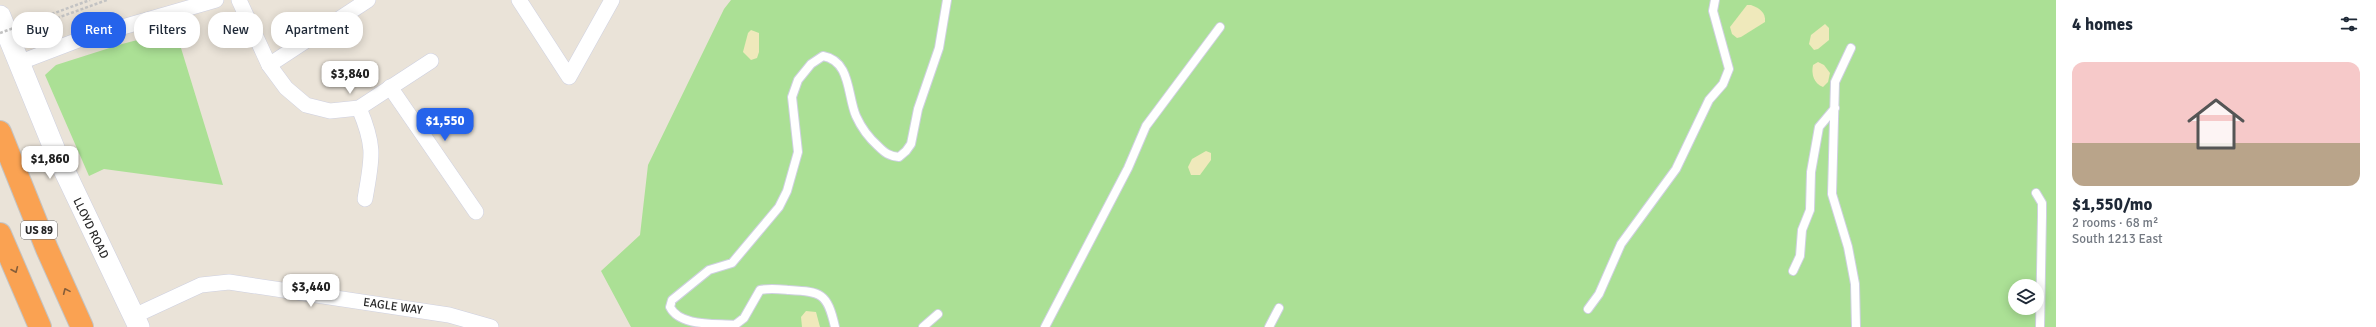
<!DOCTYPE html>
<html lang="en">
<head>
<meta charset="utf-8">
<style>
	:root { --surface:#fff; --page:#f2f2f3; --text:#1f2937; --muted:#747a83; --line:#e0e1e3; --accent:#2563eb }
	body { margin:0; font-family:Signika,sans-serif; background:var(--page); color:var(--text); height:100vh; display:flex; flex-direction:column; font-size:15px; white-space:nowrap }
	* { box-sizing:border-box; margin:0 }
	p { font-size:13px; color:var(--muted) }
	.icon { flex:none; width:22px; height:22px; fill:none; stroke:currentColor; stroke-width:2; stroke-linecap:round; stroke-linejoin:round }
	.map { position:relative; flex:1; overflow:hidden }
	.details { display:flex; flex-direction:column; background:var(--surface); width:320px }
	.details>* { flex:none }
	.top-card { position:absolute; left:12px; top:12px; width:380px; height:36px; display:flex; gap:8px }
	.buttons { position:absolute; left:2008px; top:279px; display:grid; gap:8px }
	.buttons a { display:grid; place-items:center; width:36px; height:36px; border-radius:50%; background:var(--surface); box-shadow:0 2px 10px #0003; font-size:20px }
	.price { position:absolute; translate:-50% -34px; padding:0 9px; border-radius:8px; background:#fff; color:#222; font-size:13px; line-height:26px; filter:drop-shadow(0 1px 2px #0008) }
	.price::after { content:''; position:absolute; left:50%; top:24px; width:12px; height:9px; margin-left:-6px; background:inherit; clip-path:polygon(0 0,100% 0,50% 100%) }
	.price.selected { background:var(--accent); color:#fff }
	ul { padding:0; list-style:none }
	li { display:grid; align-content:center; gap:8px; height:212px; padding:0 16px }
	li+li { border-top:1px solid var(--line) }
	li span { display:grid; place-items:center; height:124px; border-radius:12px; color:#555 }
	li>.icon { margin-inline-start:auto }
	span .icon { width:72px; height:72px; fill:#fffc; stroke-width:1 }
	li b { font-size:17px }
	h2 { display:flex; justify-content:space-between; align-items:center; height:48px; padding:0 16px; font-size:17px }
	.chip { padding:0 14px; border-radius:16px; background:var(--surface); box-shadow:0 2px 10px #0003; font-size:14px; line-height:36px }
	.chip.selected { background:var(--accent); color:#fff }
	main { display:flex; flex:1; min-height:0 }
	.map>svg:first-child { display:block }
	.green { fill:#abe095; fill-rule:evenodd }
	.sand { fill:#efe9bb }
	.lines { fill:none; stroke-linecap:round; stroke-linejoin:round }
	.lane-casing { stroke:#ced0e0; stroke-width:10 }
	.street-casing { stroke:#ced0e0; stroke-width:16 }
	.secondary-casing { stroke:#ced0e0; stroke-width:22 }
	.highway-casing { stroke:#c3c3c3; stroke-width:24 }
	.path { stroke:#c3c3c3; stroke-width:2.5; stroke-dasharray:3 2; stroke-linecap:butt }
	.lane { stroke:#fff; stroke-width:8 }
	.street { stroke:#fff; stroke-width:15 }
	.secondary { stroke:#fff; stroke-width:21 }
	.highway { stroke:#faa252; stroke-width:22 }
	.path-bridge { stroke:#c3c3c3; stroke-width:2.5; stroke-dasharray:3 2; stroke-linecap:butt }
	.oneway { stroke:#865e3a }
	.labels { text-anchor:middle; stroke-width:3; stroke-linejoin:round; paint-order:stroke }
	.shield { fill:#fff; stroke:#686868; stroke-width:1 }
	.shield-label { font-size:11px; font-weight:bold; fill:#272727 }
	.street-label { font-size:12px; fill:#272727; stroke:#fff }
</style>
</head>
<body>
<main>
<div class="map">
<svg width="2056" height="327" viewBox="0 0 2056 327">
	<rect width="100%" height="100%" fill="#eae3d8"/>
	<g class="green">
		<path d="M731,0H2056V327H631L601,271L640,235L648,165L724,9ZM2015,286H2037V308H2015Z"/>
		<polygon points="177,35 223,185 104,169 89,176 45,75 56,65 122,44 149,37"/>
	</g>
	<g class="sand">
		<path d="M1747,5H1751C1759,8 1766,12 1765,22L1741,37L1737,38L1732,34L1730,27Z"/>
		<polygon points="1825,24 1829,28 1829,40 1818,49 1814,50 1809,44 1811,35"/>
		<polygon points="751,30 759,33 759,52 757,58 751,60 743,52 748,33"/>
		<path d="M1818,62L1824,65L1830,73L1828,82L1823,87C1814,84 1811,74 1813,65Z"/>
		<polygon points="1206,151 1211,153 1211,160 1200,175 1191,175 1188,167 1192,159"/>
		<polygon points="806,311 816,312 820,327 802,327 801,317"/>
	</g>
	<g class="lines">
		<g class="lane-casing">
			<g id="lane">
				<polyline points="1851,48 1835,82 1832,194 1848,247 1855,284 1856,327"/>
				<polyline points="2036,193 2042,203 2042,216 2040,327"/>
				<polyline points="1793,271 1800,256 1802,230 1810,210 1811,172 1819,127 1835,108"/>
				<polyline points="1588,309 1599,294 1621,244 1676,169 1709,100 1723,84 1729,69 1713,11 1715,0"/>
				<path d="M835,327C827,292 821,292 788,290C778,289 770,288 760,290L744,318L735,325C716,323 680,327 670,307L672,300L709,270L732,263L779,207L787,191L798,152L792,97L798,80L811,64L823,56C851,61 847,95 856,116C861,127 869,138 878,146C885,153 889,156 899,157L906,151L911,144L918,109L939,48L947,0"/>
				<polyline points="923,327 938,314"/>
				<polyline points="1045,327 1128,168 1146,126 1220,27"/>
				<polyline points="1269,327 1279,308"/>
			</g>
		</g>
		<g class="street-casing">
			<g id="street">
				<polyline points="239,0 269,65 286,88 306,105 330,111 359,108 431,61"/>
				<polyline points="519,0 569,77 612,0"/>
				<polyline points="18,63 81,39 216,0"/>
				<polyline points="269,65 368,0"/>
				<polyline points="390,87 476,212"/>
				<path d="M359,108C376,148 372,158 365,199"/>
				<polyline points="134,316 201,285 229,282 449,315 491,327"/>
			</g>
		</g>
		<g class="secondary-casing">
			<polyline id="secondary" points="0,16 56,153 139,327"/>
		</g>
		<g class="highway-casing">
			<g id="highway">
				<polyline points="0,132 47,249 82,327"/>
				<polyline points="0,234 40,327"/>
			</g>
		</g>
		<polyline class="path" points="24,30 107,0"/>
		<use href="#lane" class="lane"/>
		<use href="#street" class="street"/>
		<use href="#secondary" class="secondary"/>
		<use href="#highway" class="highway"/>
		<polyline class="path-bridge" points="0,33 90,0"/>
	</g>
	<defs><path id="oneway-chevron" d="M-2-3.5L2.5 0L-2 3.5" fill="none" stroke-width="1.6" stroke-linecap="round" stroke-linejoin="round"/></defs>
	<g class="oneway">
		<use href="#oneway-chevron" transform="translate(15 270) rotate(67)"/>
		<use href="#oneway-chevron" transform="translate(66 291) rotate(-114)"/>
	</g>
	<g class="labels">
		<rect class="shield" x="21" y="221" width="36" height="18" rx="3"/>
		<g class="shield-label">
			<text x="39" y="234">US 89</text>
		</g>
		<g class="street-label">
			<text transform="translate(91 228) rotate(64)" y="4">LLOYD ROAD</text>
			<text transform="translate(393 306) rotate(8)" y="4">EAGLE WAY</text>
		</g>
	</g>
</svg>
<div class="buttons">
<a><svg class="icon" aria-label="layers" viewBox="0 0 24 24"><path d="M12 4l9 5-9 5-9-5zM3 14l9 5 9-5"/></svg></a>
</div>
<b class="price" style="left:350px;top:95px">$3,840</b>
<b class="price selected" style="left:445px;top:142px">$1,550</b>
<b class="price" style="left:50px;top:180px">$1,860</b>
<b class="price" style="left:311px;top:308px">$3,440</b>
<div class="top-card">
<a class="chip">Buy</a>
<a class="chip selected">Rent</a>
<a class="chip">Filters</a>
<a class="chip">New</a>
<a class="chip">Apartment</a>
</div>
</div>
<section class="details">
<h2>4 homes<svg class="icon" aria-label="filters" viewBox="0 0 24 24"><path d="M4 7h16M4 17h16"/><circle cx="9" cy="7" r="2"/><circle cx="15" cy="17" r="2"/></svg></h2>
<ul>
<li><span style="background:linear-gradient(#f6c9c9 65%,#b9a48a 0)"><svg class="icon" aria-label="home" viewBox="0 0 24 24"><path d="M3 11l9-7 9 7M6 9v11h12V9"/></svg></span><div><b>$1,550/mo</b><p>2 rooms · 68 m²</p><p>South 1213 East</p></div></li>
</ul>
</section>
</main>
</body>
</html>
